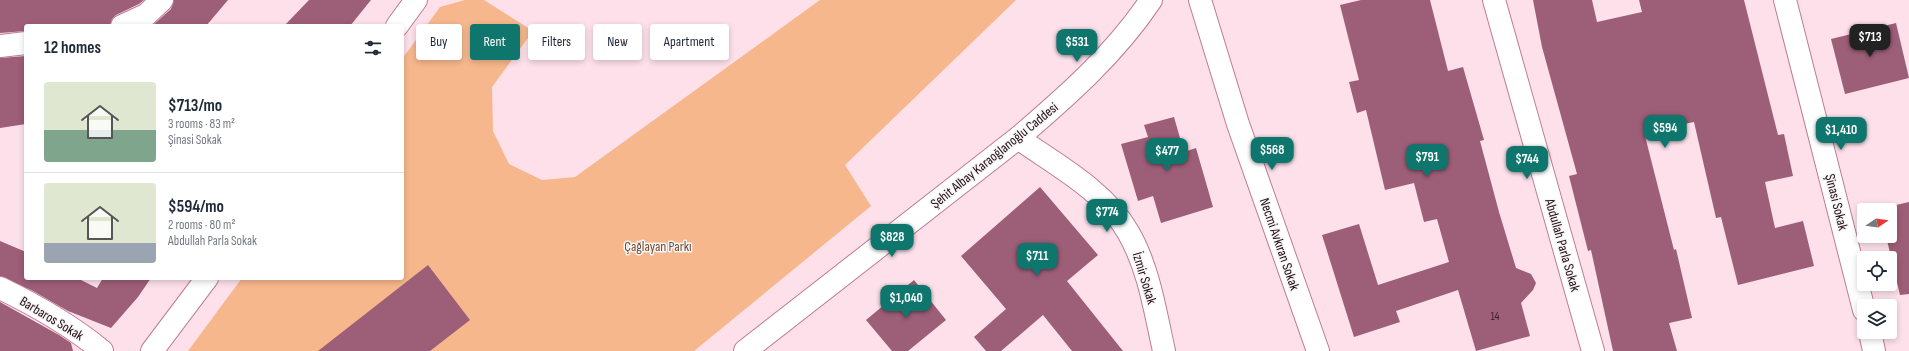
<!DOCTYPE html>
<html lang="en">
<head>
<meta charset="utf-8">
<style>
	:root { --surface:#fff; --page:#f2f2f3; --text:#1f2937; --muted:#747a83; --line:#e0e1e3; --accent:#0f766e }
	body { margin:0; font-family:"Sofia Sans Condensed",sans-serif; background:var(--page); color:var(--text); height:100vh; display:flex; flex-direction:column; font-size:15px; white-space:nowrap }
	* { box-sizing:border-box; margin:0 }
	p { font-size:13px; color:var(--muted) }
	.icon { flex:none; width:22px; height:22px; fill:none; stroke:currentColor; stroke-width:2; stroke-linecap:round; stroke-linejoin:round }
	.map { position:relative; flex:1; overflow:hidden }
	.sheet { position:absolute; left:24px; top:24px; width:380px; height:256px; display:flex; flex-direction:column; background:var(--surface); border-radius:4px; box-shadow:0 2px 6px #0003 }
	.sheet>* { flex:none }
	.banner { position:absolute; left:416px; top:24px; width:380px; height:36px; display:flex; gap:8px }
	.needle { width:26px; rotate:77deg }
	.tools { position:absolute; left:1857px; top:203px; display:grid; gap:8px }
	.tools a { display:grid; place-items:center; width:40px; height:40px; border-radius:4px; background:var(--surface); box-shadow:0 2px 6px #0003; font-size:20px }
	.price { position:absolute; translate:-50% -34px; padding:0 9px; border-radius:8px; background:var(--accent); color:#fff; font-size:13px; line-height:26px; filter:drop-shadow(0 1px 2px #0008) }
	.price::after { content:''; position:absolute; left:50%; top:24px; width:12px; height:9px; margin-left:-6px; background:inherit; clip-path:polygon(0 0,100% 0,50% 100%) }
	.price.on { background:#222; color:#fff }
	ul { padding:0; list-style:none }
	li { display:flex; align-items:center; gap:12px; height:100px; padding:0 20px }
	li+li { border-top:1px solid var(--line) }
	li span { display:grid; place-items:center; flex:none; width:112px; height:80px; border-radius:4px; color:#555 }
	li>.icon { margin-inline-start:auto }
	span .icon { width:48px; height:48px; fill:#fffc; stroke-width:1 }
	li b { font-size:17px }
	h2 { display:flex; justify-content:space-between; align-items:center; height:48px; padding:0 20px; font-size:17px }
	.chip { padding:0 14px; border-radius:4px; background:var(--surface); box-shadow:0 2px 6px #0003; font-size:14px; line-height:36px }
	.chip.on { background:var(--accent); color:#fff }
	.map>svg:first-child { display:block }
	.green { fill:#f6b78c }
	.building { fill:#9d5e77 }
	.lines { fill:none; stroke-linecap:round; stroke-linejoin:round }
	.minor-casing { stroke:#be7c95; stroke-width:24 }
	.tertiary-casing { stroke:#be7c95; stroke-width:24 }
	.minor { stroke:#fff; stroke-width:22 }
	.tertiary { stroke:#fff; stroke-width:22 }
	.labels { text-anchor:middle; stroke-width:3; stroke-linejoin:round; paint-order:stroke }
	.number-label { font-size:12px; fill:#42202e }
	.street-label { font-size:14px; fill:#230b15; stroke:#f6f6f6 }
	.park-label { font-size:14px; fill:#784a29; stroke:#f6f6f6 }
</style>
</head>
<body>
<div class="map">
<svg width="1909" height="351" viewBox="0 0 1909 351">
	<rect width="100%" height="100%" fill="#fde0ea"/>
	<polygon class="green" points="465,0 484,0 533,31 492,87 493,131 509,164 542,180 575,177 820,0 1016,0 845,165 871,206 694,351 188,351 242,278 402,278 402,59 440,7"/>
	<g class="building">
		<polygon points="0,0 144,0 139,4 116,15 112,19 110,26 26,26 26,31 0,33"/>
		<polygon points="174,0 228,0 206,26 152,26 171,9"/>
		<polygon points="309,0 371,0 350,26 284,26"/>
		<polygon points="1361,0 1430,0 1448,71 1463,67 1484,140 1480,141 1499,212 1516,268 1531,274 1536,283 1533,290 1521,303 1530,336 1476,351 1458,290 1396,311 1400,322 1354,337 1322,235 1359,224 1378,285 1449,262 1437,219 1424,222 1414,183 1385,190 1366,110 1357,113 1349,82 1359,80 1340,5"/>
		<polygon points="1533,0 1592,0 1597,22 1642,12 1639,0 1744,0 1778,135 1784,134 1793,176 1765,182 1775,228 1803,221 1814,266 1738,285 1721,217 1716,218 1694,122 1644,132 1674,250 1676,249 1692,318 1669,323 1677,351 1613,351 1591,250 1588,251 1569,176 1577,174 1542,47"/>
		<polygon points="1896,23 1909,78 1845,94 1831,39"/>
		<polygon points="26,56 26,124 0,128 0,58"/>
		<polygon points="1174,117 1184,152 1196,148 1213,207 1161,223 1153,196 1138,201 1121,144 1148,137 1144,125"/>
		<polygon points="1040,187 1098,255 1067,281 1123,351 1072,351 1043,315 1001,351 986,351 974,337 1006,309 961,256"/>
		<polygon points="1909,202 1909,294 1900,295 1886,236 1890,236 1890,210 1879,209"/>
		<polygon points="0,241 26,252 26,278 77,278 97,288 103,278 151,278 138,297 111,328 68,311 33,291 0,276"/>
		<polygon points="428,265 470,320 430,351 318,351"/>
		<polygon points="914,280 946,320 908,351 892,351 866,320"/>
		<polygon points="0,302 59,335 71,343 73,351 0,351"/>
	</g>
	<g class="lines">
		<g class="minor-casing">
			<g id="minor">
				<polyline points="1200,0 1238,124 1318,351"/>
				<polyline points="1494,0 1593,351"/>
				<polyline points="1785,0 1864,310"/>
				<polyline points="122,26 146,15 162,0"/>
				<polyline points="397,26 416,0"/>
				<polyline points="0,46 26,43"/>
				<path d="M0,288C37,306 71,325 102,351"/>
				<polyline points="1870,332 1874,351"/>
				<polyline points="152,351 207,278"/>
				<path d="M745,351L1018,138C1056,165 1104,190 1128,232C1149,268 1155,311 1164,351"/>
			</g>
		</g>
		<g class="tertiary-casing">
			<path id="tertiary" d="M1018,138C1067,96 1115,54 1151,0"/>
		</g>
		<use href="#minor" class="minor"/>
		<use href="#tertiary" class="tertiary"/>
	</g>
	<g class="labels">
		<g class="number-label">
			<text x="1495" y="320">14</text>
		</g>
		<g class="street-label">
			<text transform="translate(994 155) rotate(-39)" y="5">Şehit Albay Karaoğlanoğlu Caddesi</text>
			<text transform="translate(1837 202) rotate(76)" y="5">Şinasi Sokak</text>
			<text transform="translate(1280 244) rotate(71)" y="5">Necmi Avkıran Sokak</text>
			<text transform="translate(1563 245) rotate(74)" y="5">Abdullah Parla Sokak</text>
			<text transform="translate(1145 278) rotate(73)" y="5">İzmir Sokak</text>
			<text transform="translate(52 318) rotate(31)" y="5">Barbaros Sokak</text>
		</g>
		<g class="park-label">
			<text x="658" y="251">Çağlayan Parkı</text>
		</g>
	</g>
</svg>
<div class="tools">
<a><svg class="needle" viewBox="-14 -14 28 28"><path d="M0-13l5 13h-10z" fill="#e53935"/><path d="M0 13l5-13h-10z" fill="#747a83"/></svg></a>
<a><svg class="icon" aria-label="locate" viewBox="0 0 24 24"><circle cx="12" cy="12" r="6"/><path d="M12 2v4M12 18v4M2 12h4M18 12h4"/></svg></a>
<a><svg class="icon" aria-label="layers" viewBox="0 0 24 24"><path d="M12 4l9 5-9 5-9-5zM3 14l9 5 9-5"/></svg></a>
</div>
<b class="price on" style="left:1870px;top:58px">$713</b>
<b class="price" style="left:1077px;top:63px">$531</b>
<b class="price" style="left:1665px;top:149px">$594</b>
<b class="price" style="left:1841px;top:151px">$1,410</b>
<b class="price" style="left:1272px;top:171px">$568</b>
<b class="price" style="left:1167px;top:172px">$477</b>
<b class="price" style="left:1427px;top:178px">$791</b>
<b class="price" style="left:1527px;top:180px">$744</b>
<b class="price" style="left:1107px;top:233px">$774</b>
<b class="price" style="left:892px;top:258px">$828</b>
<b class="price" style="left:1037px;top:277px">$711</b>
<b class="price" style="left:906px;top:319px">$1,040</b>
<div class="banner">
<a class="chip">Buy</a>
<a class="chip on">Rent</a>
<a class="chip">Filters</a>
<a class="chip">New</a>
<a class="chip">Apartment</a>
</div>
<section class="sheet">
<h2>12 homes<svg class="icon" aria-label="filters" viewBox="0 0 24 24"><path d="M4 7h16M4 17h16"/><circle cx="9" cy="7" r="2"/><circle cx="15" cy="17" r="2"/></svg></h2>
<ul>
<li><span style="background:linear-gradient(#dfe7d0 60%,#7fa58c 0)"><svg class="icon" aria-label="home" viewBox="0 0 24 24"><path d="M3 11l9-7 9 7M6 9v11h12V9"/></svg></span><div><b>$713/mo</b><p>3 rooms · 83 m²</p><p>Şinasi Sokak</p></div></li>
<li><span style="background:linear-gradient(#dfe7d0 75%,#9aa5b1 0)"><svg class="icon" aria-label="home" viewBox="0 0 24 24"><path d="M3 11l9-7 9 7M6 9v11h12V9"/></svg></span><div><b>$594/mo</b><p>2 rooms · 80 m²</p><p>Abdullah Parla Sokak</p></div></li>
</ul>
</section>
</div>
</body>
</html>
